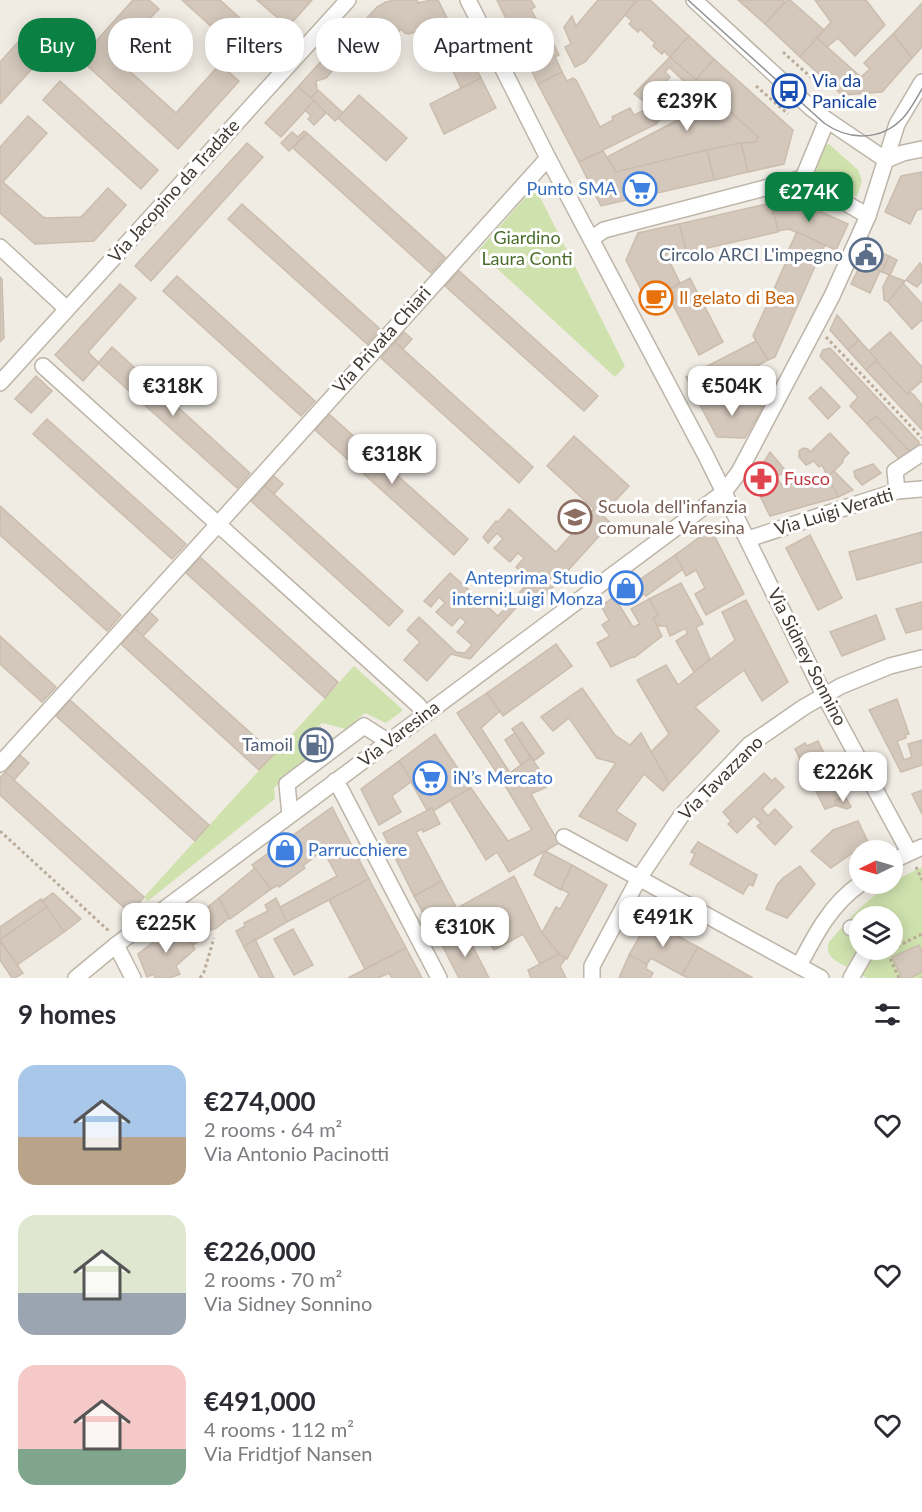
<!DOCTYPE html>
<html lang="en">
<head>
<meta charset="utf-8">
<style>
	:root { --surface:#fff; --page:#f7f7f7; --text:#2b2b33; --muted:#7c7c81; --accent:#0b8043 }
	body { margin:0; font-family:Lato,sans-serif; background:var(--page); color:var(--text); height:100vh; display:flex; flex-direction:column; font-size:22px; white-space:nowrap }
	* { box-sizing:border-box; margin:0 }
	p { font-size:20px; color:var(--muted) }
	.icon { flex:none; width:33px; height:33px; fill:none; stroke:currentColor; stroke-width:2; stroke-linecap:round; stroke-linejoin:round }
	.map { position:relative; height:978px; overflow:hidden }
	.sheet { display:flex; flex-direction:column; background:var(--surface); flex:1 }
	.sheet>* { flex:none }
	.hud { position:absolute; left:18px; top:18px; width:600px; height:54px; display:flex; gap:12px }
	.needle { width:39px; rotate:265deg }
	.controls { position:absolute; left:849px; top:840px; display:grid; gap:12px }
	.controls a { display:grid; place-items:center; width:54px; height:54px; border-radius:50%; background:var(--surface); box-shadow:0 3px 15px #0003; font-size:30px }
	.price { position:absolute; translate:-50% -51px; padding:0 14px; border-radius:12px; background:#fff; color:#222; font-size:20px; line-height:39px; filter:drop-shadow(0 2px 3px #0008) }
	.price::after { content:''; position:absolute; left:50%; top:36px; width:18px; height:14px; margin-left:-9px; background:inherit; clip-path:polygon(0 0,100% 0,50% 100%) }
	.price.active { background:var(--accent); color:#fff }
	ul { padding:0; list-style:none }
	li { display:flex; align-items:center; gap:18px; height:150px; padding:0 18px }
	li span { display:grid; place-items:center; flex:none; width:168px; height:120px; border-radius:18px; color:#555 }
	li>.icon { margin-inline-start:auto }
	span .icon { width:72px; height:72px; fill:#fffc; stroke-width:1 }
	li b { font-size:26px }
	h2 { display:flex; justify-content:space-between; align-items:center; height:72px; padding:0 18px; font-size:26px }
	.pill { padding:0 21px; border-radius:24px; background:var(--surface); box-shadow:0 3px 15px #0003; font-size:21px; line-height:54px }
	.pill.active { background:var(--accent); color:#fff }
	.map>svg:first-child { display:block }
	.green { fill:#cfe2ae; fill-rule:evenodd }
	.building { fill:#d4c8bc; stroke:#cbbdad; stroke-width:1.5 }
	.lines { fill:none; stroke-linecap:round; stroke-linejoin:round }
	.minor-casing { stroke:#beb5a9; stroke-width:18 }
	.path { stroke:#bbac99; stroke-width:3; stroke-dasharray:3 3; stroke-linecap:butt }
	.minor { stroke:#fff; stroke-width:15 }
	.tram { stroke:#929292; stroke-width:1.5 }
	.labels { text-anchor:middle; stroke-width:6; stroke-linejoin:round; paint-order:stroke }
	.transit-label { font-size:18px; fill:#164399; stroke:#fff; text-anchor:start }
	.shop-label { font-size:18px; fill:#366cbe; stroke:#fff; text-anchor:end }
	.street-label { font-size:18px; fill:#413b34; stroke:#fff }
	.park-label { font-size:18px; fill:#4b6e2c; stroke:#fff }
	.service-label { font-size:18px; fill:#4e5e75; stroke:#fff; text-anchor:end }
	.food-label { font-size:18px; fill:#c56008; stroke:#fff; text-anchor:start }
	.health-label { font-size:18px; fill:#be3a42; stroke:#fff; text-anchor:start }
	.education-label { font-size:18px; fill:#785e54; stroke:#fff; text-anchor:start }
</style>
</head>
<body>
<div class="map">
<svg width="922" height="978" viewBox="0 0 922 978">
	<rect width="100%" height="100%" fill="#f0ebe3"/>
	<g class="green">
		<polygon points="829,144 858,170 862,181 857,196 847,195 817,181 815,175 823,146"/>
		<polygon points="529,193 538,193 625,366 615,377 478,251"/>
		<polygon points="354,666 402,709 402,711 386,723 365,713 346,729 322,723 298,743 307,759 274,788 275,799 148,901 144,897"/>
		<path d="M922,867V978H867L861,974L867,964L853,956L847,967C837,962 824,956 829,942C849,919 870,895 897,880C905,875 914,871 922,867ZM860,916H892V950H860Z"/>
	</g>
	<g class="building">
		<polygon points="133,0 149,0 159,9 117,52 119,54 115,58 176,113 220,64 239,81 178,149 80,59"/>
		<polygon points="182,0 220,0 271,46 254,65"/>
		<polygon points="257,0 312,0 288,27"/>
		<polygon points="395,0 417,0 418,3 431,0 438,0 463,50 444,59 435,43 429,47 418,31 409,34 405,33 401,29 365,68 350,55 345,60 333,48 338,43 341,46 377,7 386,2"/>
		<polygon points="497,0 531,0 535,7 531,9 539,25 515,37"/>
		<polygon points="598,0 637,0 625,15 585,62 575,67 565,47 571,44 564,27 572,16 576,26"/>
		<polygon points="637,0 650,0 689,36 670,57 664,51 662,54 653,46 655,43 640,29 638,32 629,24 632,21 625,15"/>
		<polygon points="738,0 783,0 785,2 765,24"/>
		<polygon points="787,0 790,0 824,30 800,57 765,24"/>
		<polygon points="815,0 866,0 885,25 855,56 838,38 827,47 817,38 831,22"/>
		<polygon points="922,3 922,47 912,58 893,34"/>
		<polygon points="539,25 547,41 551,39 559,55 555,57 562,72 538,84 515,37"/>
		<polygon points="893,34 912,58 882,92 842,95 800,57 817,38 861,77 870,69 864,63"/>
		<polygon points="689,36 714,59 696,80 670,57"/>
		<polygon points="19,41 40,60 0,104 0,62"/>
		<polygon points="333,48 343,58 326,78 316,81 317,91 311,98 298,87"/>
		<polygon points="466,48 481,78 461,88 453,71 462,66 456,53"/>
		<polygon points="670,57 696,80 690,87 669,67 665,72 670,77 664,84 680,98 656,124 652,119 659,112 634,94"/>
		<polygon points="714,59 793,130 784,164 748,172 741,143 756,142 758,137 696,80"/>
		<polygon points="562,72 567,81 573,78 576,80 600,127 613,120 612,117 630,108 634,115 645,110 656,124 579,162 538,84"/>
		<polygon points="481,78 496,108 444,134 430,104"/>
		<polygon points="696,80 758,137 756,142 741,143 707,150 616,172 607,157 676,121 667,113"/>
		<polygon points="60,81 158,170 141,189 43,100"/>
		<polygon points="298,87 314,101 281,137 265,123"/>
		<polygon points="318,90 343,113 335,121 311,98"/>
		<polygon points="359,95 407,138 386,161 338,118"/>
		<polygon points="314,101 326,113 314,125 308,119 311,116 305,110"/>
		<polygon points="28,116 47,133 3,182 43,217 46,218 80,217 83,215 108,188 126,205 94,241 35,244 0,213 0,147"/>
		<polygon points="304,131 307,133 289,151 281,143 292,132 298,137"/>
		<polygon points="307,133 445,257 431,273 293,148"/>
		<polygon points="247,143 263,157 151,281 135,266"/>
		<polygon points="741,143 748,172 714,180 707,150"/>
		<polygon points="707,150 714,180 601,206 579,162 603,151 616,172"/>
		<polygon points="922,172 922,209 917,210 910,224 885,212 901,176"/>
		<polygon points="793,199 848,224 836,250 789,229 778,231 771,203"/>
		<polygon points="771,203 778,232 698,250 686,250 679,224"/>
		<polygon points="242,204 380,329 367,344 228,219"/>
		<polygon points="679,224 686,250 666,254 680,283 666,291 671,299 651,309 626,260 638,233"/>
		<polygon points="797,232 825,245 816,264 788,251"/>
		<polygon points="868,247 889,256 882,272 861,264"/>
		<polygon points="790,253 816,264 775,357 768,360 753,336"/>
		<polygon points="889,256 897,260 890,275 882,272"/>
		<polygon points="920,263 922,266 922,281 917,287 906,280"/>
		<polygon points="861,264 880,271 870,293 851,284"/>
		<polygon points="459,271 598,396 584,411 445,286"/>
		<polygon points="889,275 905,281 888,302 884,300 883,287"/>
		<polygon points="177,276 315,401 301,416 163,291"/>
		<polygon points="0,277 2,279 4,338 0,342"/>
		<polygon points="690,278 723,342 699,355 666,291"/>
		<polygon points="903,283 922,304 922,320 912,329 888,302"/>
		<polygon points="120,284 136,298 88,352 99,363 83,381 55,355"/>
		<polygon points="837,315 859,340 848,350 830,330"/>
		<polygon points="404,332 412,339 403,349 395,342"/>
		<polygon points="890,332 922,367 922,381 907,394 876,361 877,360 869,351"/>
		<polygon points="859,340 877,360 866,370 848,350"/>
		<polygon points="756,341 768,360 717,386 721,395 700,405 686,377"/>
		<polygon points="395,342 533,467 519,483 381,358"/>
		<polygon points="112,347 250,473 237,488 98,363"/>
		<polygon points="830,348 919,442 918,450 912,454 876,416 867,424 850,406 858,397 820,356 823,350"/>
		<polygon points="876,361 907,394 909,392 913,394 922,405 922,430 866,370"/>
		<polygon points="36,376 52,391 31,413 15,399"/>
		<polygon points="821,387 840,407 828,419 809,398"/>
		<polygon points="740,394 763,407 745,438 717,437 700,405 721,395 727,407 731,409"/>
		<polygon points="329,414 468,539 454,555 315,430"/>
		<polygon points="876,416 912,454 901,461 867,424"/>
		<polygon points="47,419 186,544 172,559 33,434"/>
		<polygon points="830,433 849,453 843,459 843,462 828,477 822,465 819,467 814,461 806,465 799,457 799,451 803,448 808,449 810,452"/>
		<polygon points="574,436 629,486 602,515 611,523 532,610 522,601 470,659 451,654 427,681 404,660 420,642 407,630 419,617 456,652 465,653 472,645 457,632 466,622 460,617 452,626 436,612 445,603 439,597 431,607 424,601 450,573 498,616 530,581 516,567 524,558 518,553 510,562 494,548 503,539 497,533 488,543 483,537 496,521 498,522 509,509 556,552 594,509 547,466"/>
		<polygon points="770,452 786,471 776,477 778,480 758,492 753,480"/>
		<polygon points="873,464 881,473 862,485 855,477 854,471"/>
		<polygon points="834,471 853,490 838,497 828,477"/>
		<polygon points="827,475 838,497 770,516 758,492 778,480 782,486"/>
		<polygon points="274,476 283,484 274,494 265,486"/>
		<polygon points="265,486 403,611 389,626 251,501"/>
		<polygon points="0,506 121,615 107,631 0,535"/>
		<polygon points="711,529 744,594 706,615 695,594 705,588 696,570 686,576 675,555"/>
		<polygon points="922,532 922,562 857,580 849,552"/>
		<polygon points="810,535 842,598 818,610 786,548"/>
		<polygon points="675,555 683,569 646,596 644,594 629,605 622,592"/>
		<polygon points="200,557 338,682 325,698 186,573"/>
		<polygon points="681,583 703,624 696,627 710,659 694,672 676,641 687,634 686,628 670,636 666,626 657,626 653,618 658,615 649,599"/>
		<polygon points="614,597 633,627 640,624 631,609 649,599 658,615 653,618 662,636 635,657 630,658 611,667 597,643 610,636 602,625 609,620 601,606"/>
		<polygon points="746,600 788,682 762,701 744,670 695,707 719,731 669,784 651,752 669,734 637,680 666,665 678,685 735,640 722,612"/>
		<polygon points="922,602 922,629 906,633 896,609"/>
		<polygon points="150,612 158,620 143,636 135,629"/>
		<polygon points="876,615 885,639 842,656 830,632"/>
		<polygon points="135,629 274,754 259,770 121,644"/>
		<polygon points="0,636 56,687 42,702 0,664"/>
		<polygon points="556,644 572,666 503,716 487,693"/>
		<polygon points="582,688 615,735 630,745 641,733 669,784 663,791 644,774 616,811 636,824 627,841 579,816 616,763 597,758 569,718 553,731 541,717"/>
		<polygon points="487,693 500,711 481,728 510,773 501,779 457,713"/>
		<polygon points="897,699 909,734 905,735 906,738 897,741 904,760 912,757 908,744 922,740 922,765 901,772 869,710"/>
		<polygon points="70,700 209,825 195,841 56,716"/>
		<polygon points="522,722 544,753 534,761 512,729"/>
		<polygon points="320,727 334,747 315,761 301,742"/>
		<polygon points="515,733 531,758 521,765 505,740"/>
		<polygon points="435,734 471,788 433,811 432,808 427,810 399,761"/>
		<polygon points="818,741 845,796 835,801 837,805 825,809 795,749 805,743 807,746"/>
		<polygon points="20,755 29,763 14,780 5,772"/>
		<polygon points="531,758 551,785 531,794 559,843 509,872 497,852 486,860 450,800 471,788 508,841 532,830 501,779"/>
		<polygon points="399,761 412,781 392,796 401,812 379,825 361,789"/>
		<polygon points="5,772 144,897 130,913 0,795 0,778"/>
		<polygon points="764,773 772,781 775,778 784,787 762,809 768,816 775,809 792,827 775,845 757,826 761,823 754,816 737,833 728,824 731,821 723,812"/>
		<polygon points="922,790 922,814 912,794"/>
		<polygon points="845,796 851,807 847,809 837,806 835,801"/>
		<polygon points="332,807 369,879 287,922 280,907 337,876 323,850 303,866 305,868 279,887 278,885 271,889 252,865"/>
		<polygon points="432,808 440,824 423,832 422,829 416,832 442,881 414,896 383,833"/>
		<polygon points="858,821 868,842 831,868 811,851 833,830"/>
		<polygon points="698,842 757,875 753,886 749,884 743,894 690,864 695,854 691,852"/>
		<polygon points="545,851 572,865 561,890 534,875"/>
		<polygon points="572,865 607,885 567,959 559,954 542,933 556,907 560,909 569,893 561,889"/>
		<polygon points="800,866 815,884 787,918 766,909 777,885 783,878"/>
		<polygon points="255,868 271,889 230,919 219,898"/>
		<polygon points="514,876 542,933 559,954 540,964 523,934 494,950 479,927 442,945 429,924"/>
		<polygon points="369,879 406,948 365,969 329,900"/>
		<polygon points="442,881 457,909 429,924 414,896"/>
		<polygon points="53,893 81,919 64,932 42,901"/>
		<polygon points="219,898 229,918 215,929 214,928 206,933 208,935 193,945 181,929"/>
		<polygon points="276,898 287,922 244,947 236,931 245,926 244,923 268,911 265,905"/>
		<polygon points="41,899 47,907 0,940 0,927"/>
		<polygon points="47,907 64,932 17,965 0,940"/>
		<polygon points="649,920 698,947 682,975 651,958 647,964 629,955"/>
		<polygon points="178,923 195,949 176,966 180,974 170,978 155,978 154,974 147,977 138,954"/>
		<polygon points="293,929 313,965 294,975 274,939"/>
		<polygon points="466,933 489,978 459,978 442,945"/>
		<polygon points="255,939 274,978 260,978 244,947"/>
		<polygon points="0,941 23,973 15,978 12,978 0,960"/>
		<polygon points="919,945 922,952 922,972 910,978 902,978 892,957"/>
		<polygon points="698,947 751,977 753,978 688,978 682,975"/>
		<polygon points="406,948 422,978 392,978 389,973 378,978 348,978"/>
		<polygon points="559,954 566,958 560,966 566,978 531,978 528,970"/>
		<polygon points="629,955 647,964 646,969 653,973 650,978 619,978"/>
	</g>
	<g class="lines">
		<g class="minor-casing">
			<g id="minor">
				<polyline points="468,0 548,158 706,456 824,695 909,852"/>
				<polyline points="694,0 811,108 827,120 886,160"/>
				<polyline points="886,160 903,153 922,149"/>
				<polyline points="803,178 827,120"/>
				<polyline points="591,239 604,230 803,178 868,216"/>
				<polyline points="0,247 67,309"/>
				<polyline points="43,366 418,705 425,714"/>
				<polyline points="0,383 348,0"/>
				<polyline points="897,491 895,471 922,453"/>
				<polyline points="748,539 897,491 922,489"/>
				<polyline points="0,764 211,532 548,158"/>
				<polyline points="335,781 341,790 439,978"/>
				<polyline points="290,815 287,784 364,726 389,742"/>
				<polyline points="564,837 821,978"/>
				<polyline points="892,861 922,847"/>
				<polyline points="851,928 860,930"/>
				<polyline points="116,945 133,978"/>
				<path d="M799,966C815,935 831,904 860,884"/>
				<polyline points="76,978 116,945 724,492 739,472 832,296 868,216 897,124 922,82"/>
				<polyline points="592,978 592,966 639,878 681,816 749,745 804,707 841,686 890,666 922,658"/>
				<polyline points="851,978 867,950"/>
			</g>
		</g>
		<g class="path">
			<polyline points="783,52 814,80"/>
			<polyline points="756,86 788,114"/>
			<polyline points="826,337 922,438"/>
			<polyline points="0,831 110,932"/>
			<polyline points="916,867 922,880"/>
			<polyline points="892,949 922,934"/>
			<polyline points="891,950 887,952 899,978"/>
			<polyline points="200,978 204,972 214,938"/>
			<polyline points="921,978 922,978"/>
		</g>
		<use href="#minor" class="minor"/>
		<path class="tram" d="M688,0L824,123C849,141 881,141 903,118C911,109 916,99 922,89"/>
	</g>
	<defs>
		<g id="bus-ring" transform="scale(1.725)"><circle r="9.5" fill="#fff" stroke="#1a4fb4" stroke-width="1.5"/><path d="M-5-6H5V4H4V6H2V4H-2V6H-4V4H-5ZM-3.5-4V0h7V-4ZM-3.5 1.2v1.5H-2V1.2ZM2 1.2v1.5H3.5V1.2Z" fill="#1a4fb4"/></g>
		<g id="supermarket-ring" transform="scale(1.725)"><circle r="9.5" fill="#fff" stroke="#3f7fe0" stroke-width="1.5"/><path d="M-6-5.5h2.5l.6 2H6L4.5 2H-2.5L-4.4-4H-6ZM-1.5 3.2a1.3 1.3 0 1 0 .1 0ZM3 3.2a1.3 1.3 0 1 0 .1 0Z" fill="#3f7fe0"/></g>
		<g id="civic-ring" transform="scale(1.725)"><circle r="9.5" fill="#fff" stroke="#5c6f8a" stroke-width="1.5"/><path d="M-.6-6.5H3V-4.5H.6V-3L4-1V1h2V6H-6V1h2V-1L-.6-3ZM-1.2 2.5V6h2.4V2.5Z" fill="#5c6f8a"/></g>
		<g id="cafe-ring" transform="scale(1.725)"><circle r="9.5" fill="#fff" stroke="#e8710a" stroke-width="1.5"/><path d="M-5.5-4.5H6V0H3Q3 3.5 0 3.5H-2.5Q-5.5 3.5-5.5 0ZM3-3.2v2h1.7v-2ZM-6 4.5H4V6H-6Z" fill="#e8710a"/></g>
		<g id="pharmacy-ring" transform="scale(1.725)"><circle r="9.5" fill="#fff" stroke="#e0444e" stroke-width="1.5"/><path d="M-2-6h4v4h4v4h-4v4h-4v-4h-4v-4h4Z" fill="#e0444e"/></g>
		<g id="school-ring" transform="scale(1.725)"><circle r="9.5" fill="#fff" stroke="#8d6e63" stroke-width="1.5"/><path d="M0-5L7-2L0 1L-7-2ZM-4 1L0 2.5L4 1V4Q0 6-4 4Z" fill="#8d6e63"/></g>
		<g id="shop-ring" transform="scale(1.725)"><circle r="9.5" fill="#fff" stroke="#3f7fe0" stroke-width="1.5"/><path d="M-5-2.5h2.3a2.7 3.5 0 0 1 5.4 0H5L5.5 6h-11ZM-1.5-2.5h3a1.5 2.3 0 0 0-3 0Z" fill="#3f7fe0"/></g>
		<g id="fuel-ring" transform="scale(1.725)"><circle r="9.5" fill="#fff" stroke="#5c6f8a" stroke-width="1.5"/><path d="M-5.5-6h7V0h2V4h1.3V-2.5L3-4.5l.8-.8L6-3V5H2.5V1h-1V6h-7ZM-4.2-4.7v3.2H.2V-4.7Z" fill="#5c6f8a"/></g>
	</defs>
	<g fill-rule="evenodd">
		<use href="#bus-ring" x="789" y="91"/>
		<use href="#supermarket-ring" x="640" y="189"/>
		<use href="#civic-ring" x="866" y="255"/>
		<use href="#cafe-ring" x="656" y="298"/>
		<use href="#pharmacy-ring" x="761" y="479"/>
		<use href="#school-ring" x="575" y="517"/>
		<use href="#shop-ring" x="626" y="588"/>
		<use href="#fuel-ring" x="316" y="745"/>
		<use href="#supermarket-ring" x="430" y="778"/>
		<use href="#shop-ring" x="285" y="850"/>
	</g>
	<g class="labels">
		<g class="transit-label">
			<text x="812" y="87">Via da<tspan x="812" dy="21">Panicale</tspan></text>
		</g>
		<g class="shop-label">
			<text x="617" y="195">Punto SMA</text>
			<text x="603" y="584">Anteprima Studio<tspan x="603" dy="21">interni;Luigi Monza</tspan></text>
			<text x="453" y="784" text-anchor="start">iN’s Mercato</text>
			<text x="308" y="856" text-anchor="start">Parrucchiere</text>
		</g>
		<g class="street-label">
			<text transform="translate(174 191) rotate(-48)" y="6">Via Jacopino da Tradate</text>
			<text transform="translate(382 340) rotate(-48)" y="6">Via Privata Chiari</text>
			<text transform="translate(834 512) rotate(-17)" y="6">Via Luigi Veratti</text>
			<text transform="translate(807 657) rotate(63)" y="6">Via Sidney Sonnino</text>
			<text transform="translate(399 734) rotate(-37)" y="6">Via Varesina</text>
			<text transform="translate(721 778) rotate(-45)" y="6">Via Tavazzano</text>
		</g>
		<g class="park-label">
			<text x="527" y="244">Giardino<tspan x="527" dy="21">Laura Conti</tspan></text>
		</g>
		<g class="service-label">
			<text x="843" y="261">Circolo ARCI L'impegno</text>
			<text x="293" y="751">Tamoil</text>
		</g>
		<g class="food-label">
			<text x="679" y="304">Il gelato di Bea</text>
		</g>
		<g class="health-label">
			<text x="784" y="485">Fusco</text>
		</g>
		<g class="education-label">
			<text x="598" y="513">Scuola dell'infanzia<tspan x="598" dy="21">comunale Varesina</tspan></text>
		</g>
	</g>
</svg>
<div class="controls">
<a><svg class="needle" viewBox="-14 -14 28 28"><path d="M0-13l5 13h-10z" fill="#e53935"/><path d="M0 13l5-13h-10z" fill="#7c7c81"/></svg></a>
<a><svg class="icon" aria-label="layers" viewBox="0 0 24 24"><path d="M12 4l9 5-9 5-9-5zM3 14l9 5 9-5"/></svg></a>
</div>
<b class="price" style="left:687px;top:132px">€239K</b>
<b class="price active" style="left:809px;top:223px">€274K</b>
<b class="price" style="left:173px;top:417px">€318K</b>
<b class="price" style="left:732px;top:417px">€504K</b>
<b class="price" style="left:392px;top:485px">€318K</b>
<b class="price" style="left:843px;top:803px">€226K</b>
<b class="price" style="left:663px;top:948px">€491K</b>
<b class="price" style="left:166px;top:954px">€225K</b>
<b class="price" style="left:465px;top:958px">€310K</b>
<div class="hud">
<a class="pill active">Buy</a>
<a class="pill">Rent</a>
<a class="pill">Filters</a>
<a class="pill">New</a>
<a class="pill">Apartment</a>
</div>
</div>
<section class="sheet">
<h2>9 homes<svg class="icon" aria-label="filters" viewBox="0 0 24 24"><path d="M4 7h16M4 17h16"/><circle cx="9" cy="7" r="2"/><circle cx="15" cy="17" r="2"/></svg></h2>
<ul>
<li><span style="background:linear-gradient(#a9c7e8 60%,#b9a48a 0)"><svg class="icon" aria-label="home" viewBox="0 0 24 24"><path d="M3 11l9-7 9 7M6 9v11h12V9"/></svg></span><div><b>€274,000</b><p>2 rooms · 64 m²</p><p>Via Antonio Pacinotti</p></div><svg class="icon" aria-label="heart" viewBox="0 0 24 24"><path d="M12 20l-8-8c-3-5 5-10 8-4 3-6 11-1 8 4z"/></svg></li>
<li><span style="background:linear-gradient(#dfe7d0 65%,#9aa5b1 0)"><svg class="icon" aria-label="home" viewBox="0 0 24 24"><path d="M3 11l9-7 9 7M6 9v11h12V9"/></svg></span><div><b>€226,000</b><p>2 rooms · 70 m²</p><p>Via Sidney Sonnino</p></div><svg class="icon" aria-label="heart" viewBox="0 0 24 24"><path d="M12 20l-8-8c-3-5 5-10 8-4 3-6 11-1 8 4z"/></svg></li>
<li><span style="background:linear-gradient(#f6c9c9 70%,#7fa58c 0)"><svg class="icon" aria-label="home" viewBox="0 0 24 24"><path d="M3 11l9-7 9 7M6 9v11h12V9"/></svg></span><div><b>€491,000</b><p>4 rooms · 112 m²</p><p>Via Fridtjof Nansen</p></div><svg class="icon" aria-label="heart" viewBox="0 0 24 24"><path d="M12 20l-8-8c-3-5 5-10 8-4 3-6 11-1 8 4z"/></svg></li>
</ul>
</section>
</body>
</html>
